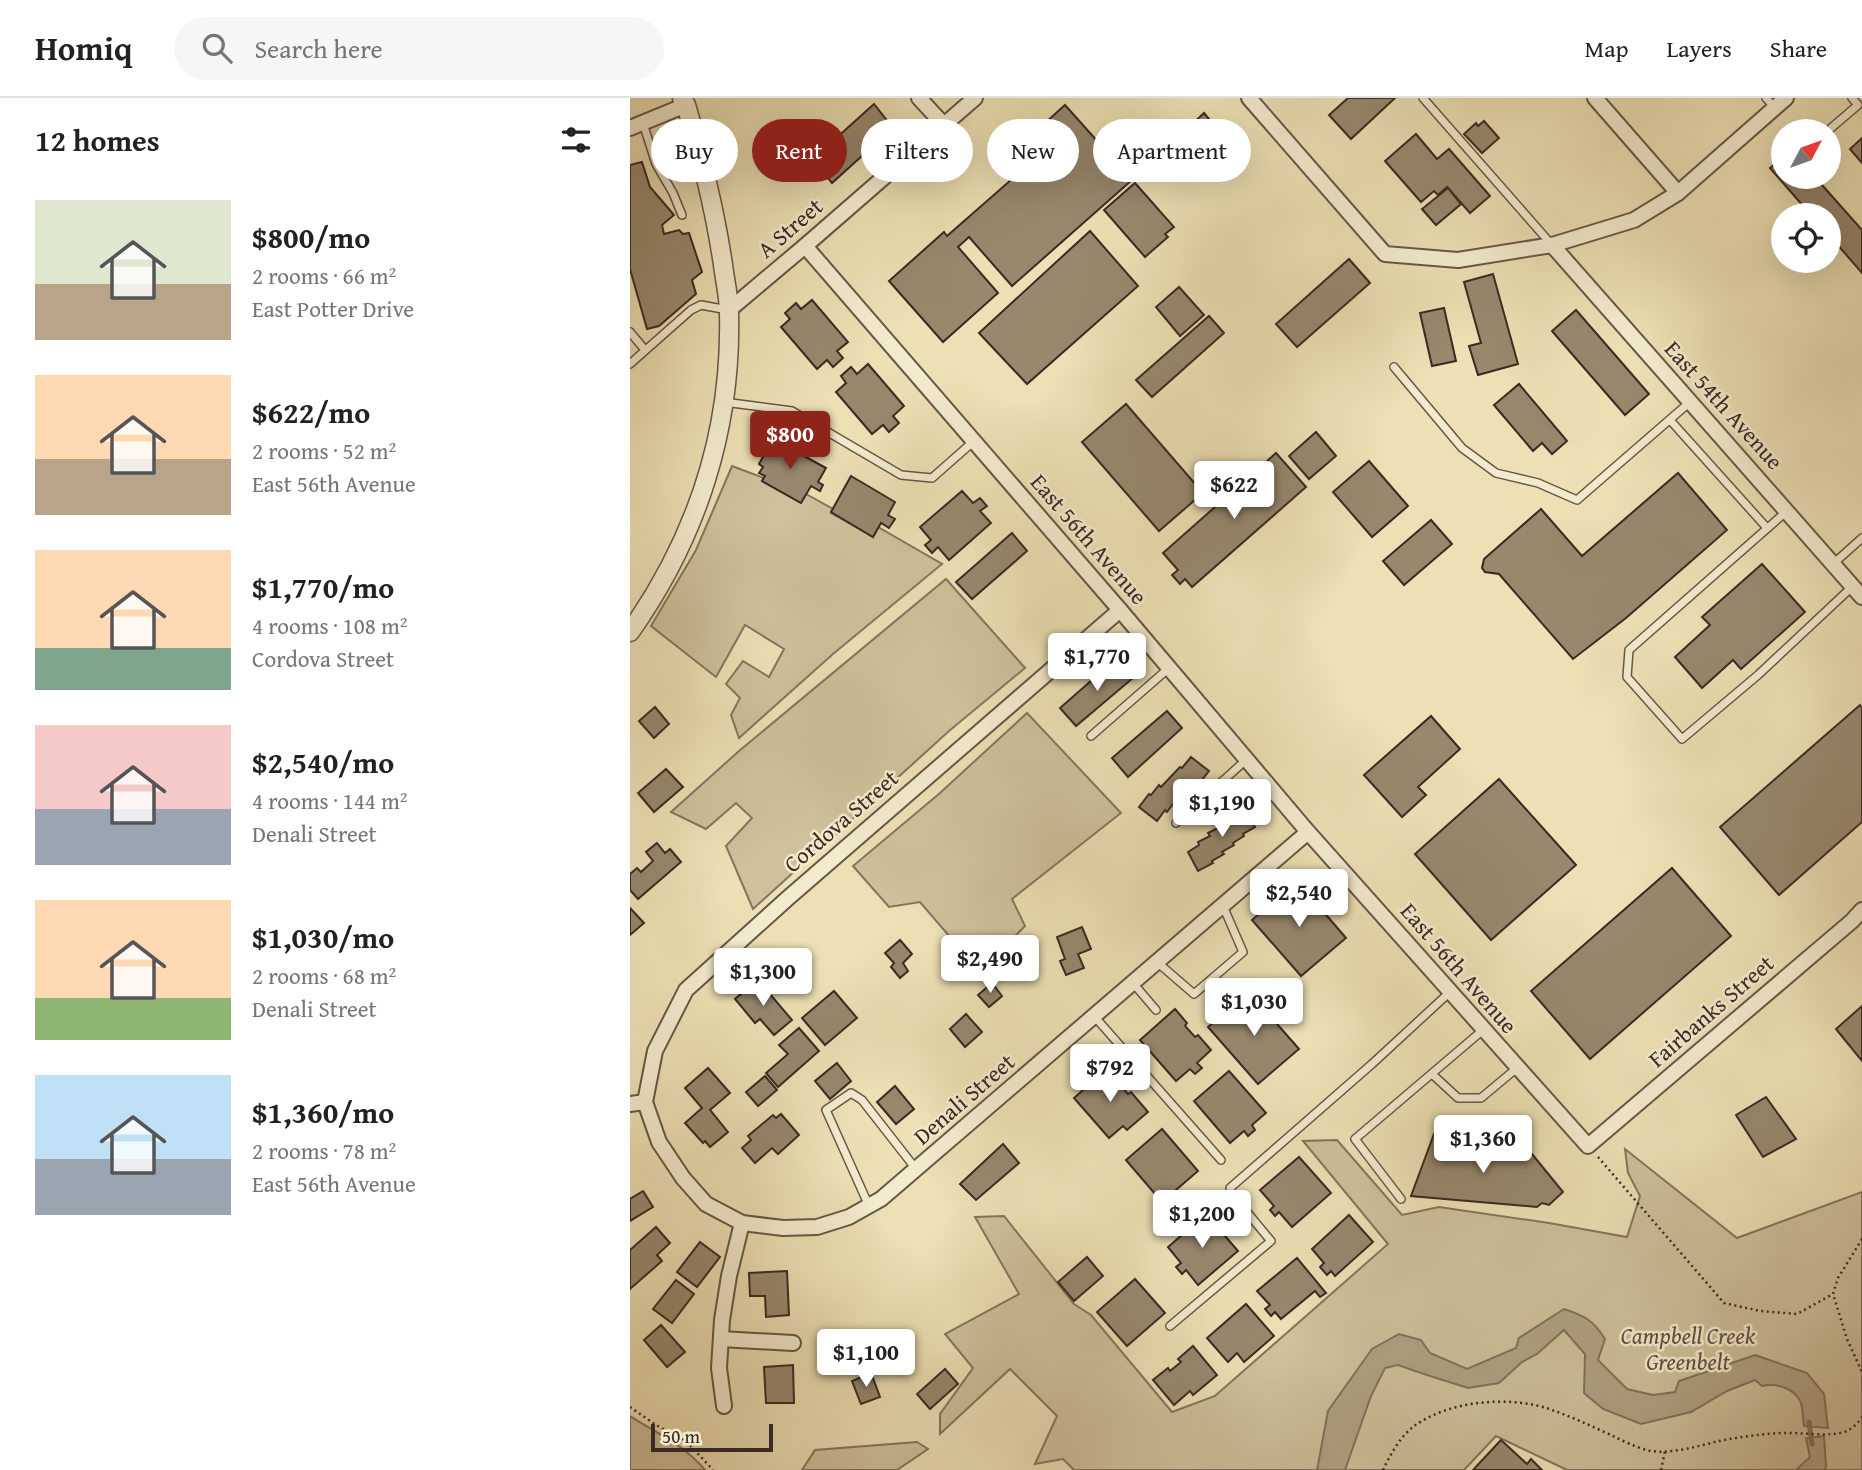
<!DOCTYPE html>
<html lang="en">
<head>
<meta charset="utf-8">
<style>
	:root { --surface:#fff; --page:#f6f6f6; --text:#222; --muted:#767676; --line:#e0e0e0; --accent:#8f2418 }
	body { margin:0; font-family:"Gentium Book Plus",serif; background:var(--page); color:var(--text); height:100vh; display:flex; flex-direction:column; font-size:26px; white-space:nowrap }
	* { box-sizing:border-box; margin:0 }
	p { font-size:23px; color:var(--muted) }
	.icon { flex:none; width:38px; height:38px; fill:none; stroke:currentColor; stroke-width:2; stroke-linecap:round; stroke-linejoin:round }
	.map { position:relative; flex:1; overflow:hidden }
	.side { display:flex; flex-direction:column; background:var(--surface); width:630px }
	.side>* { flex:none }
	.hud { position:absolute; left:21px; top:21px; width:665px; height:63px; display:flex; gap:14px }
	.needle { width:46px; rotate:49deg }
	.controls { position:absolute; left:1141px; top:21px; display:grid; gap:14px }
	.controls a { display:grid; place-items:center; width:70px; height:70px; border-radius:50%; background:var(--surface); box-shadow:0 7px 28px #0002; font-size:35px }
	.scale { position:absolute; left:21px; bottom:18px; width:122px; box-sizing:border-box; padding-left:7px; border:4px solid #3b2923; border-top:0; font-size:19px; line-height:24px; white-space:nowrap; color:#3b2923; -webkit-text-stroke:5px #f3ebce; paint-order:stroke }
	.price { position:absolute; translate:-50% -60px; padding:0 16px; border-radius:7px; background:#fff; color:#222; font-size:23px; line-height:46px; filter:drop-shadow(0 2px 4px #0008) }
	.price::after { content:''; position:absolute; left:50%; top:42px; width:21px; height:16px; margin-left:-10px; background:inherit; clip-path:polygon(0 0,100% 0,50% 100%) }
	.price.on { background:var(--accent); color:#fff }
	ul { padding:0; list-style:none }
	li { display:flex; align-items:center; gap:21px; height:175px; padding:0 35px }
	li span { display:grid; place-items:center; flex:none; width:196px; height:140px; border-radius:0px; color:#555 }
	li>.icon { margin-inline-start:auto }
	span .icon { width:84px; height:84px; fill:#fffc; stroke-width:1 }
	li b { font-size:30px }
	h2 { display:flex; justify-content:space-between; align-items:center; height:84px; padding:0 35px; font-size:30px }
	.pill { padding:0 24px; border-radius:32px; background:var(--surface); box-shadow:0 7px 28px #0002; font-size:24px; line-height:63px }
	.pill.on { background:var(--accent); color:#fff }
	header { display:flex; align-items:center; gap:42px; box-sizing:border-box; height:98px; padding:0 35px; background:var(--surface); border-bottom:2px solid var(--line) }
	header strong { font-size:33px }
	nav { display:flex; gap:38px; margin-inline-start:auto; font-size:24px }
	.search { width:490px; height:63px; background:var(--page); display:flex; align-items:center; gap:18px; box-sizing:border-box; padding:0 24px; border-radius:38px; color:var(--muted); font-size:26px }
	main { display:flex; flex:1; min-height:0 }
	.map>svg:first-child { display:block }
	.green { fill:#cec19b; stroke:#84755f; stroke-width:2 }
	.water { fill:#b0a283; stroke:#81725d; stroke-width:2 }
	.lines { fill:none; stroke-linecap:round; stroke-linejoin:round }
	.stream { stroke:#81725d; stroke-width:5 }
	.building { fill:#97886e; stroke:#3b2923; stroke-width:2 }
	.service-casing { stroke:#675747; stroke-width:10 }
	.minor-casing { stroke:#675747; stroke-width:18 }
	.tertiary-casing { stroke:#675747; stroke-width:21 }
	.path { stroke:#3b2923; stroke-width:2.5; stroke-dasharray:2 3.5; stroke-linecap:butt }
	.service { stroke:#f3ebce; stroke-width:7 }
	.minor { stroke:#f3ebce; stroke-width:14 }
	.tertiary { stroke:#f3ebce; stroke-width:18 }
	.labels { text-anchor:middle; stroke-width:5; stroke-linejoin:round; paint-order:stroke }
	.street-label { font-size:23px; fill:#3b2923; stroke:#f3ebce }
	.park-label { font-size:23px; font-style:italic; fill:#604f41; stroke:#f3ebce }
</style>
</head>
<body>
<header>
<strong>Homiq</strong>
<div class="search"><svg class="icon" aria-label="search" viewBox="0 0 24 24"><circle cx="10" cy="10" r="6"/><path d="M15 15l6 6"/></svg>Search here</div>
<nav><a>Map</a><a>Layers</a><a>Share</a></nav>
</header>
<main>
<section class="side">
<h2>12 homes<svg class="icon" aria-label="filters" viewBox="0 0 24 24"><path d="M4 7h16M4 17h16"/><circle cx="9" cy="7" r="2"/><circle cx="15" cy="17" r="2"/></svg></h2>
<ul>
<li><span style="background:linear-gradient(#dfe7d0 60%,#b9a48a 0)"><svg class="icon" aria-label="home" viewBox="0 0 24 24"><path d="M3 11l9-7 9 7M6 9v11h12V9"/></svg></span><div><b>$800/mo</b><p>2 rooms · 66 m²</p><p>East Potter Drive</p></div></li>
<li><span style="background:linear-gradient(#ffd9b3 60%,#b9a48a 0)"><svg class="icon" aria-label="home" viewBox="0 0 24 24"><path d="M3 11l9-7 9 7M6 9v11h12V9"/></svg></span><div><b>$622/mo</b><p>2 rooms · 52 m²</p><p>East 56th Avenue</p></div></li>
<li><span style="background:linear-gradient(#ffd9b3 70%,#7fa58c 0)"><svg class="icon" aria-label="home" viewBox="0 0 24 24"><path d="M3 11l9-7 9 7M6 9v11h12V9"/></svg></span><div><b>$1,770/mo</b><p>4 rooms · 108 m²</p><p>Cordova Street</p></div></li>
<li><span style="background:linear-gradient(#f6c9c9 60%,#9aa5b1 0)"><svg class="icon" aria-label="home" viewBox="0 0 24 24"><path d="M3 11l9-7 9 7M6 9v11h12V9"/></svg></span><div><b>$2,540/mo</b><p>4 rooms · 144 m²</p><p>Denali Street</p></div></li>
<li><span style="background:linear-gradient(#ffd9b3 70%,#8fb573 0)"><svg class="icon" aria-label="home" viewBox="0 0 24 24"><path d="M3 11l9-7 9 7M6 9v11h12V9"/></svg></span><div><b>$1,030/mo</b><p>2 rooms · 68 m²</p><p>Denali Street</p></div></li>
<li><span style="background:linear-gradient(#bfe0f5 60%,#9aa5b1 0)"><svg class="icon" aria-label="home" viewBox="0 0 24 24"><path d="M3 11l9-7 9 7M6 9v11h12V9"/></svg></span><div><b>$1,360/mo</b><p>2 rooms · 78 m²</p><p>East 56th Avenue</p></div></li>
</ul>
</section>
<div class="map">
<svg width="1232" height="1372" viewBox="0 0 1232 1372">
	<rect width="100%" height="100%" fill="#ece0b4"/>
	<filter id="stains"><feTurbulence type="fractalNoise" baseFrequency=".00286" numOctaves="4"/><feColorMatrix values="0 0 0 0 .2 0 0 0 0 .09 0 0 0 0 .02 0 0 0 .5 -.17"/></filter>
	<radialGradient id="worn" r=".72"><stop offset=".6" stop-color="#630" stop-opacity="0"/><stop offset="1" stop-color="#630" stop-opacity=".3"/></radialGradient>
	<g class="green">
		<polygon points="102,368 134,380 132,383 171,405 176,396 203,411 201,415 242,438 248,429 312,466 203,556 109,640 101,617 110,600 96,586 113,563 139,579 154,551 115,527 86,579 21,528 66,452"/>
		<polygon points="316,481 395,570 319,633 123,811 96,748 122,720 106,705 76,731 41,714 109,653"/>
		<polygon points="397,615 491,715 382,801 395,828 350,874 290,804 259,809 223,768 310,695"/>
		<polygon points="707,1042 772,1117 809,1109 919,1125 997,1139 1010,1098 998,1075 995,1051 1107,1140 1232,1094 1232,1372 937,1372 866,1338 834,1372 444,1372 433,1361 405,1366 427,1318 380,1271 310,1336 310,1316 343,1270 315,1236 389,1196 345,1119 374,1118 444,1206 461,1217 542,1314 585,1298 758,1146 673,1043"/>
		<path d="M0,1318C28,1336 53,1346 75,1372H0Z"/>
		<polygon points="287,1344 298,1351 267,1372 172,1372 185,1352"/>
	</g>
	<g class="water">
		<path d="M934,1211C955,1218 963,1222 975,1241L968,1262L997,1291L1023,1297L1045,1294L1049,1283L1125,1257L1177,1275L1194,1296L1198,1330L1174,1328C1173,1322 1173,1312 1171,1305C1165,1290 1147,1285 1132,1288L1125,1282L1097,1293L1061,1314L1011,1326L973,1311L954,1295L955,1256L934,1232L907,1256L892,1264L869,1285L838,1290L800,1278L768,1267L755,1270L741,1298L715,1372H687L698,1313L742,1251L769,1236L791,1242L800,1255L837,1271L886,1250L889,1240Z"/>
		<polygon points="1194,1338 1196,1369 1194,1372 1166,1372 1180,1359 1176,1340"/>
	</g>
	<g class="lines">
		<polyline class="stream" points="1179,1324 1182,1346"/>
	</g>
	<g class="building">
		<polygon points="718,0 765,0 721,41 699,17"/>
		<polygon points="244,6 263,30 202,85 183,61"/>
		<polygon points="435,7 502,82 382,188 339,139 328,149 368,195 313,244 259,183 314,134 317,138 406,60 393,45"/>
		<polygon points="574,15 594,39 559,69 540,47"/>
		<polygon points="854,23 869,40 852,55 834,36 846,25 848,28"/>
		<polygon points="786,36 807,61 819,51 860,98 840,115 817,89 808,97 804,93 791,104 755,63"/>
		<polygon points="1232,40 1232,65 1220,51"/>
		<polygon points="1153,59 1153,79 1185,79 1232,132 1232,175 1199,137 1199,117 1181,117 1140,70"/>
		<polygon points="12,64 20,89 44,117 32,127 34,136 49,132 53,136 59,135 72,174 62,182 66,196 29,228 17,231 0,171 0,67"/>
		<polygon points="505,85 544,129 535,136 538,139 515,159 474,112"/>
		<polygon points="818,90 831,106 806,127 792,111"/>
		<polygon points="460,133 508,188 397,286 349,235"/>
		<polygon points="719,161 740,185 667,249 646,226"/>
		<polygon points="863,176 888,266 848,277 839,248 851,245 834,184"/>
		<polygon points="549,189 574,217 550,238 526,209"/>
		<polygon points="182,202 218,244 207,253 213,260 203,269 197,262 187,271 151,229 160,221 155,215 166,205 171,211"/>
		<polygon points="814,210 826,263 802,268 790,215"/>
		<polygon points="946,212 1019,296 995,317 922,233"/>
		<polygon points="579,218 594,235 522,299 506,282"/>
		<polygon points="238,266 274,308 263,318 269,325 259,334 253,327 242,336 206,294 216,285 211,278 221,269 227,276"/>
		<polygon points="889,286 937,343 922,356 912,345 903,353 864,307"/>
		<polygon points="496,306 573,395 529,433 452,344"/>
		<polygon points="686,334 706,358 679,381 659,358"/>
		<polygon points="143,341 196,370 188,384 193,387 190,393 181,388 171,405 132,383 135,378 129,375 133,369 129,366"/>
		<polygon points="646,355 676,389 562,489 555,481 550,486 542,477 548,472 533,455"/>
		<polygon points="739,363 778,408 742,439 703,394"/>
		<polygon points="1048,375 1097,432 996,520 943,561 869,476 855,474 852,470 854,461 911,411 952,458"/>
		<polygon points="221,378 265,404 258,417 265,421 259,430 251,425 243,439 201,414"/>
		<polygon points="332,393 343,405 350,400 357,408 350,413 361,425 319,462 308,449 302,455 295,447 301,442 290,429"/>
		<polygon points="801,422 822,446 774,487 753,463"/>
		<polygon points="382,435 397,453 342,501 326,484"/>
		<polygon points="1132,466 1175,514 1111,571 1103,562 1072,590 1045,559 1080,527 1072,519"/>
		<polygon points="486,561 503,580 446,628 430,610"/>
		<polygon points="1230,607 1232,610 1232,724 1149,797 1090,729"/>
		<polygon points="25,609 39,626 24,640 9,623"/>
		<polygon points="537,613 552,630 498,679 482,660"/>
		<polygon points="801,618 830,651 788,689 796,697 772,719 734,677"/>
		<polygon points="561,659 579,673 568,687 566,685 558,696 556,694 547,705 545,703 537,714 535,712 527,723 509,709 519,696 521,697 529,687 531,689 550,669 552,670"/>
		<polygon points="36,671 53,689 24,714 8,695"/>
		<polygon points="869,681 946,767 861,842 785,756"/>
		<polygon points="615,709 625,729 613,736 614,738 603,745 604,747 592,754 594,756 582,763 583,765 568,773 558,754 569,747 568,744 580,738 578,735 590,729 589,727 601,720 599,717"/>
		<polygon points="27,745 35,755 40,751 51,764 8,801 0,792 0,776 7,770 11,774 23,763 16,754"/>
		<polygon points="1042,770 1101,838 960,961 901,893"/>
		<polygon points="667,783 716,840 671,878 622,822"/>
		<polygon points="0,810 14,825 0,837"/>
		<polygon points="452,829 461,851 448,856 454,870 436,877 430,863 435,861 427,839"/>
		<polygon points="270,842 282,856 273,865 278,873 270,880 261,869 264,865 255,855"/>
		<polygon points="128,882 162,922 144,937 130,921 125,925 105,901"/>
		<polygon points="362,885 372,898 359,909 348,897"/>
		<polygon points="204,893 227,920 195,947 172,920"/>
		<polygon points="619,894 669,951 628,986 578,929"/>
		<polygon points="1232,908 1232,963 1206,931"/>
		<polygon points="545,911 557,925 555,928 565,939 568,937 581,952 567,965 572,970 565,976 560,971 546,983 510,942"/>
		<polygon points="336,916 352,934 335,949 320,931"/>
		<polygon points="169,930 189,953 148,989 136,975 158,956 149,947"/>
		<polygon points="207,965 221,983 200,1001 185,983"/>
		<polygon points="479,969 492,983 489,986 498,996 501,994 518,1014 497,1032 493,1028 479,1040 444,1000"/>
		<polygon points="78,970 100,995 80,1012 98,1034 80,1049 75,1043 73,1045 55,1025 72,1010 55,990"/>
		<polygon points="599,973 636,1015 622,1027 625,1032 618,1038 614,1033 600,1045 564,1003"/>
		<polygon points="135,978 147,992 128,1008 116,994"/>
		<polygon points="265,988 284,1011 266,1026 247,1004"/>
		<polygon points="1136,999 1166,1041 1133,1059 1106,1017"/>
		<polygon points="151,1016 169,1037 148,1056 142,1050 125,1065 112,1050 121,1042 118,1038 143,1017 146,1020"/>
		<polygon points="532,1031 568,1073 532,1104 496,1062"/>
		<polygon points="804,1036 902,1056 933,1094 919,1107 912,1105 907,1109 781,1098"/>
		<polygon points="373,1046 389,1065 346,1102 330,1086"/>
		<polygon points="669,1059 701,1095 662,1129 649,1114 645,1118 640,1112 644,1108 630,1092"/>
		<polygon points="13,1093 23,1109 0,1123 0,1101"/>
		<polygon points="576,1116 608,1153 568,1187 556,1172 552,1176 546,1169 551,1165 538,1149"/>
		<polygon points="719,1117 743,1144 705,1178 701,1173 697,1177 690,1169 694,1165 682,1151"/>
		<polygon points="26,1129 40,1145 27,1157 32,1163 0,1191 0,1152"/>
		<polygon points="70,1144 90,1159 67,1189 47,1174"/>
		<polygon points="457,1159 473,1178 444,1203 428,1184"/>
		<polygon points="667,1160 696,1195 690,1199 685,1193 651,1221 645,1214 641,1218 635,1211 640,1207 627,1193"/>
		<polygon points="157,1173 159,1217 136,1219 135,1198 120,1198 119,1175"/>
		<polygon points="505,1181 535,1215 497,1248 467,1214"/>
		<polygon points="46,1182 64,1196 42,1225 23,1211"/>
		<polygon points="616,1206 644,1238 614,1264 607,1255 598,1264 577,1240"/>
		<polygon points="31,1227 55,1254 37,1269 14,1242"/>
		<polygon points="563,1248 587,1277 563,1297 560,1293 544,1307 523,1282 538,1270 540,1273 551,1264 548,1261"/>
		<polygon points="163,1267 164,1305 136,1305 134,1269"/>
		<polygon points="315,1271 328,1286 300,1311 287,1296"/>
		<polygon points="241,1275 250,1299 231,1306 222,1283"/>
		<polygon points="871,1342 897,1366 901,1361 912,1372 843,1372"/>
	</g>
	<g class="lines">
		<g class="service-casing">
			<g id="service">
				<polyline points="793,0 922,147"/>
				<polyline points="1136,0 1145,10"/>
				<polyline points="13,25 26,66 43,95 52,117"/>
				<polyline points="1200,31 1228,7 1222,0"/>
				<polyline points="0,234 15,252"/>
				<polyline points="0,266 61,212 71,207 98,212"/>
				<polyline points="764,269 832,350 866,375 908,385 947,402 1060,304"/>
				<polyline points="94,304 162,313 271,377 302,380 344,343"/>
				<polyline points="1040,322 1137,430"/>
				<polyline points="1157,413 999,552 997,579 1052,641 1128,577 1223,488"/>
				<polyline points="1203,466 1232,440"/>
				<polyline points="461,638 539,570"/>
				<polyline points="546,725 616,662"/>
				<polyline points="527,864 564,896 613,854 593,808"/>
				<polyline points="503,885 526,912"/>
				<polyline points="464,918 591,1062"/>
				<polyline points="802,976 828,1000 851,1000 887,970"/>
				<polyline points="771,1101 725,1041 853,932"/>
				<polyline points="239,1108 196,1012 221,995 232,1002 286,1071"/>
				<polyline points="540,1228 641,1143 602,1096 600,1090 742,966 820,894"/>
			</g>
		</g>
		<g class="minor-casing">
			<g id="minor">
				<polyline points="289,0 314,27"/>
				<polyline points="619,0 755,156 828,162 922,147 1004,122 1048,95 1156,0"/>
				<polyline points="965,0 1048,95"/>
				<polyline points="0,30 56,7"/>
				<polyline points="922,147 1232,499"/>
				<polyline points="175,148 490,512 678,734 958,1048 1222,823 1232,812"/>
				<polyline points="99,212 175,148 345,0"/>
				<polyline points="15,1004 29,1044 53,1080 76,1106 112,1125 153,1130 187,1129 219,1119 251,1101 678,734"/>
				<polyline points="15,1004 25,953 56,892 158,800 490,512"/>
				<polyline points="0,1006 15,1004"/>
				<polyline points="91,1241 163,1245"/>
				<polyline points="94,1308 89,1270 92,1222 99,1178 112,1125"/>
			</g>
		</g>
		<g class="tertiary-casing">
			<path id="tertiary" d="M0,534C67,439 102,331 99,215C99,199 95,183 93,167C85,112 72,60 56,7L52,0"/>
		</g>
		<g class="path">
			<polyline points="968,1059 1094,1205 1130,1213 1167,1216 1203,1196"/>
			<polyline points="1232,1141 1208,1180 1203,1196 1217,1241 1232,1274"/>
			<polyline points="0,1309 26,1327 58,1345 83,1372"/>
			<path d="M753,1372C760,1357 770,1339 783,1329C818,1302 882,1297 922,1312C942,1319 961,1328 981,1337C993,1343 1007,1350 1021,1353C1043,1356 1068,1348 1089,1343C1110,1339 1131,1336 1153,1335C1171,1334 1200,1340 1217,1333C1223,1330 1229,1324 1232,1319"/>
			<polyline points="1031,1372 1035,1353"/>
		</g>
		<use href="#service" class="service"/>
		<use href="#minor" class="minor"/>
		<use href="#tertiary" class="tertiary"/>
	</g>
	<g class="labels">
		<g class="street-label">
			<text transform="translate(160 130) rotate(-41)" y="8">A Street</text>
			<text transform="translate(1094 307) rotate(48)" y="8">East 54th Avenue</text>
			<text transform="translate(459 441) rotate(49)" y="8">East 56th Avenue</text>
			<text transform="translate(211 723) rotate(-41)" y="8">Cordova Street</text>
			<text transform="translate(829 870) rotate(49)" y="8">East 56th Avenue</text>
			<text transform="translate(1081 913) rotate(-41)" y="8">Fairbanks Street</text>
			<text transform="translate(334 1001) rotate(-41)" y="8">Denali Street</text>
		</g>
		<g class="park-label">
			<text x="1058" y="1246">Campbell Creek<tspan x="1058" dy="26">Greenbelt</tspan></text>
		</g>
	</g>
	<rect width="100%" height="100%" filter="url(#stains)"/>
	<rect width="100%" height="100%" fill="url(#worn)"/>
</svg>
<div class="controls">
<a><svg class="needle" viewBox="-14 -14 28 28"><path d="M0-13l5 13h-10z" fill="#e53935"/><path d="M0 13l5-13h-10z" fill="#767676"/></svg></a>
<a><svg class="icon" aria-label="locate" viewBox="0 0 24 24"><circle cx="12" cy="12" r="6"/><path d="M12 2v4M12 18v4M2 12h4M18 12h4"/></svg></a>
</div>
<div class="scale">50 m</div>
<b class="price on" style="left:160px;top:373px">$800</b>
<b class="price" style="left:604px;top:423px">$622</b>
<b class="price" style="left:467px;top:595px">$1,770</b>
<b class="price" style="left:592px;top:741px">$1,190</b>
<b class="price" style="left:669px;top:831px">$2,540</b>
<b class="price" style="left:360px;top:897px">$2,490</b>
<b class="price" style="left:133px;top:910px">$1,300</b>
<b class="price" style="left:624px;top:940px">$1,030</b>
<b class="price" style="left:480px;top:1006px">$792</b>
<b class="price" style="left:853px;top:1077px">$1,360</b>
<b class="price" style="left:572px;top:1152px">$1,200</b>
<b class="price" style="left:236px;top:1291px">$1,100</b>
<div class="hud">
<a class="pill">Buy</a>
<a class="pill on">Rent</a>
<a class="pill">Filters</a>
<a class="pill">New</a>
<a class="pill">Apartment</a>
</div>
</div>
</main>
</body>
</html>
